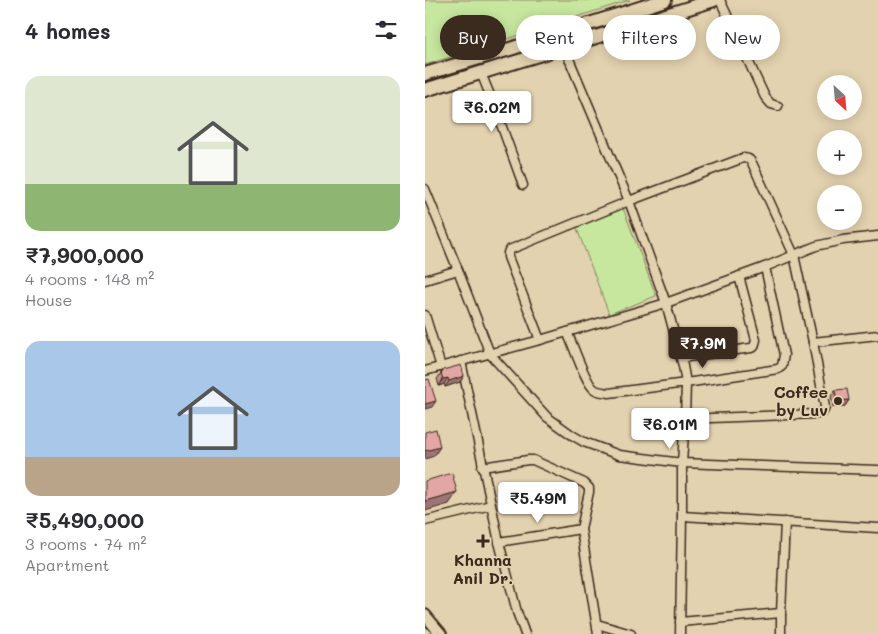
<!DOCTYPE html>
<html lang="en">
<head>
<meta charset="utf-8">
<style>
	:root { --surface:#fff; --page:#f7f7f7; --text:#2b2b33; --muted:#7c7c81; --accent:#3b2a1e }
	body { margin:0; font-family:Mali,sans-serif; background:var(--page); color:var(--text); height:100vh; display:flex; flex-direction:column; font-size:19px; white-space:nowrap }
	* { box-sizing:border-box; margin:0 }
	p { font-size:16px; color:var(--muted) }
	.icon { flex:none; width:28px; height:28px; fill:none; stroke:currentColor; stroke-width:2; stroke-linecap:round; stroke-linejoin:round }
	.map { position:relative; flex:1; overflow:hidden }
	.sheet { display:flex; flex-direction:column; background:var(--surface); width:425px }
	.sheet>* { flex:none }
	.top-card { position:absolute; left:15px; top:15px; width:362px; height:45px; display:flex; gap:10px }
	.needle { width:32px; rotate:154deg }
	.buttons { position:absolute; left:392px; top:75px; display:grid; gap:10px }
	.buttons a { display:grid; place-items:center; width:45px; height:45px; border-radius:50%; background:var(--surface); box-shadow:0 2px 12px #0003; font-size:25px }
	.price { position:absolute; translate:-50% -42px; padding:0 11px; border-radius:5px; background:#fff; color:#222; font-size:16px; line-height:32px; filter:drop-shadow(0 1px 2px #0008) }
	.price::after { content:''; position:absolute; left:50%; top:30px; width:15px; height:11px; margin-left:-8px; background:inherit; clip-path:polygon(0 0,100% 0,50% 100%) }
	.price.active { background:var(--accent); color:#fff }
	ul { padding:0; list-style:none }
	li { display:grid; align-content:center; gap:10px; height:265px; padding:0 25px }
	li span { display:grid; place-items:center; height:155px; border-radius:15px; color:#555 }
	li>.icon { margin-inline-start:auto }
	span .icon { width:90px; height:90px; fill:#fffc; stroke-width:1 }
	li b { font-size:21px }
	h2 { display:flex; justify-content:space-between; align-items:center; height:60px; padding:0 25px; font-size:21px }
	.chip { padding:0 18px; border-radius:22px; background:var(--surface); box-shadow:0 2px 12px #0003; font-size:18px; line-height:45px }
	.chip.active { background:var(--accent); color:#fff }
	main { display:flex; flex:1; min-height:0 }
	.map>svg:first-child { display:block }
	.green { fill:#c7e79f; stroke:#81885e }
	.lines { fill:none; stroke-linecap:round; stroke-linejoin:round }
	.minor-casing { stroke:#3b2a1e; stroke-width:11 }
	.tertiary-casing { stroke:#3b2a1e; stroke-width:14 }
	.primary-casing { stroke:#3b2a1e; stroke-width:16 }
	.minor { stroke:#e3d2af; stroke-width:8 }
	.tertiary { stroke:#e3d2af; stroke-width:10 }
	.primary { stroke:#e3d2af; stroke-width:12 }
	.wall { fill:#c2908e; stroke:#3b2a1e }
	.shaded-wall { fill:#9e7574; stroke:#3b2a1e }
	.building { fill:#e2a7a5; stroke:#3b2a1e }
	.poi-dot { fill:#3b2a1e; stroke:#e3d2af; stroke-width:2 }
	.labels { text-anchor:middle; stroke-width:4; stroke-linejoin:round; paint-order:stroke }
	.poi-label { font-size:16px; font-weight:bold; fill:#3b2a1e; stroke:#e3d2af; text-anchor:end }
</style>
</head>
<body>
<main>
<section class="sheet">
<h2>4 homes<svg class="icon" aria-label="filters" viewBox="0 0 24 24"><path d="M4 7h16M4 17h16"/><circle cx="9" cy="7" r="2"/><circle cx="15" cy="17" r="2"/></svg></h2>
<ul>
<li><span style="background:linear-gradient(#dfe7d0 70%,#8fb573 0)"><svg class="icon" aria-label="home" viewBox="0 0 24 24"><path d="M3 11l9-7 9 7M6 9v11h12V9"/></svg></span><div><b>₹7,900,000</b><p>4 rooms · 148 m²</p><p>House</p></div></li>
<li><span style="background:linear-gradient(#a9c7e8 75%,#b9a48a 0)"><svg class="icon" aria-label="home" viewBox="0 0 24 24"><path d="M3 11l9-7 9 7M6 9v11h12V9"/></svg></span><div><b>₹5,490,000</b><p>3 rooms · 74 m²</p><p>Apartment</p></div></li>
</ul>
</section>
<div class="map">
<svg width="453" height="634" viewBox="0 0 453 634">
	<rect width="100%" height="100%" fill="#e3d2af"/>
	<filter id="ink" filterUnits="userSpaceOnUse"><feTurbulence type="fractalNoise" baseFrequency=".02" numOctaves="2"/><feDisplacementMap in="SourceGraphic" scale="10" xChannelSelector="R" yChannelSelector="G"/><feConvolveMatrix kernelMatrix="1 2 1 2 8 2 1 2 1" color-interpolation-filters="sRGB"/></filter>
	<g filter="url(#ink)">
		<g class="green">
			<polygon points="0,0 205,0 0,65"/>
			<polygon points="198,208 231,296 184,314 151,226"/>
		</g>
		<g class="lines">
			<g class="minor-casing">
				<g id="minor">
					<polyline points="295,0 340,97 346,104 353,106"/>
					<polyline points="139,47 204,201 241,303 258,366 261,383 260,419 257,463 257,516 255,634"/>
					<polyline points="56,73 69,105 98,185"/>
					<polyline points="0,189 33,270 65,354 122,417 147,435 159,442 194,455 257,463 453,470"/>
					<polyline points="0,280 33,270"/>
					<polyline points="0,315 16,367"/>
					<path d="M142,332C148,344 160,382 169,389C173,392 179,392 184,393L261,383L353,369L357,366L359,355L340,267"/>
					<path d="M115,340L83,257V253L84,250L204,201L318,158C324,158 326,160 328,165L369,255L388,342L453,335"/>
					<polyline points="256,358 326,348 329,347 331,340 314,276"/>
					<polyline points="36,361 74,542 92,612 100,634"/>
					<polyline points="0,371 115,340 241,303 340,267 391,246 418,240 453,236"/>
					<path d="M260,419L392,414C397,413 399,412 400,407L388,342"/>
					<polyline points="57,467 103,460 108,460 159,483 164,488 164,492 156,529 173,634"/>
					<polyline points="257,516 453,528"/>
					<polyline points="0,521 66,505"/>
					<polyline points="74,542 156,529"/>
					<polyline points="255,622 356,613"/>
					<polyline points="172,624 206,634"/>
					<polyline points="356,634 356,613 360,522"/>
				</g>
			</g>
			<g class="tertiary-casing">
				<polyline id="tertiary" points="0,615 16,634"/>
			</g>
			<g class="primary-casing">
				<g id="primary">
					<polyline points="0,74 85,49 240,0"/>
					<polyline points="0,90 139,47 289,0"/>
				</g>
			</g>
			<use href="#minor" class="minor"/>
			<use href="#tertiary" class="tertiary"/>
			<use href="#primary" class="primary"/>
		</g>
		<g class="wall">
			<polygon points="18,370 39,376 35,382 20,387 19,384 14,386 12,379"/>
			<polygon points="410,390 424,400 420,406 408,407 406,396"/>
		</g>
		<g class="shaded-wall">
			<polygon points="39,376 35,382 20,387 24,381"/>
			<polygon points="23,378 19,384 14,386 18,379"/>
			<polygon points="424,400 420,406 408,407 412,401"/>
			<polygon points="11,401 7,407 0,409 0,404"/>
			<polygon points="15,447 9,456 0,459 0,451"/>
			<polygon points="32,492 24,504 0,511 0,501"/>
		</g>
		<g class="building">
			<polygon points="36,365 39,376 24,381 23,378 18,379 16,373 18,372 18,370"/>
			<polygon points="4,379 11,401 0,404 0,380"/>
			<polygon points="422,389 424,400 412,401 410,390"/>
			<polygon points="11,429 15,447 0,451 0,432"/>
			<polygon points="27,473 32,492 0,501 0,481"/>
		</g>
	</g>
	<g class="poi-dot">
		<circle cx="413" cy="401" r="5"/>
		<path d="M55.5 533.5h5v5h5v5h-5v5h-5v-5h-5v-5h5z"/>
	</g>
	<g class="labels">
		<g class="poi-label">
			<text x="403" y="398">Coffee<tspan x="403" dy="18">by Luv</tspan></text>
			<text x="58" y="566" text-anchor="middle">Khanna<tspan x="58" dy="18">Anil Dr.</tspan></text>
		</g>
	</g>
</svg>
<div class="buttons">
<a><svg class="needle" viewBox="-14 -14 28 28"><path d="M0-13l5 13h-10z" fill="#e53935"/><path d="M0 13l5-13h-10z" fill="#7c7c81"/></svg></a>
<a>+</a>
<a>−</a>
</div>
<b class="price" style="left:67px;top:133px">₹6.02M</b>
<b class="price active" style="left:278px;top:369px">₹7.9M</b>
<b class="price" style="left:245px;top:450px">₹6.01M</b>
<b class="price" style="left:113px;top:524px">₹5.49M</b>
<div class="top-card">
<a class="chip active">Buy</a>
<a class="chip">Rent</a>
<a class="chip">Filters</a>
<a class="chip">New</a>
</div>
</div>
</main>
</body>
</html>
